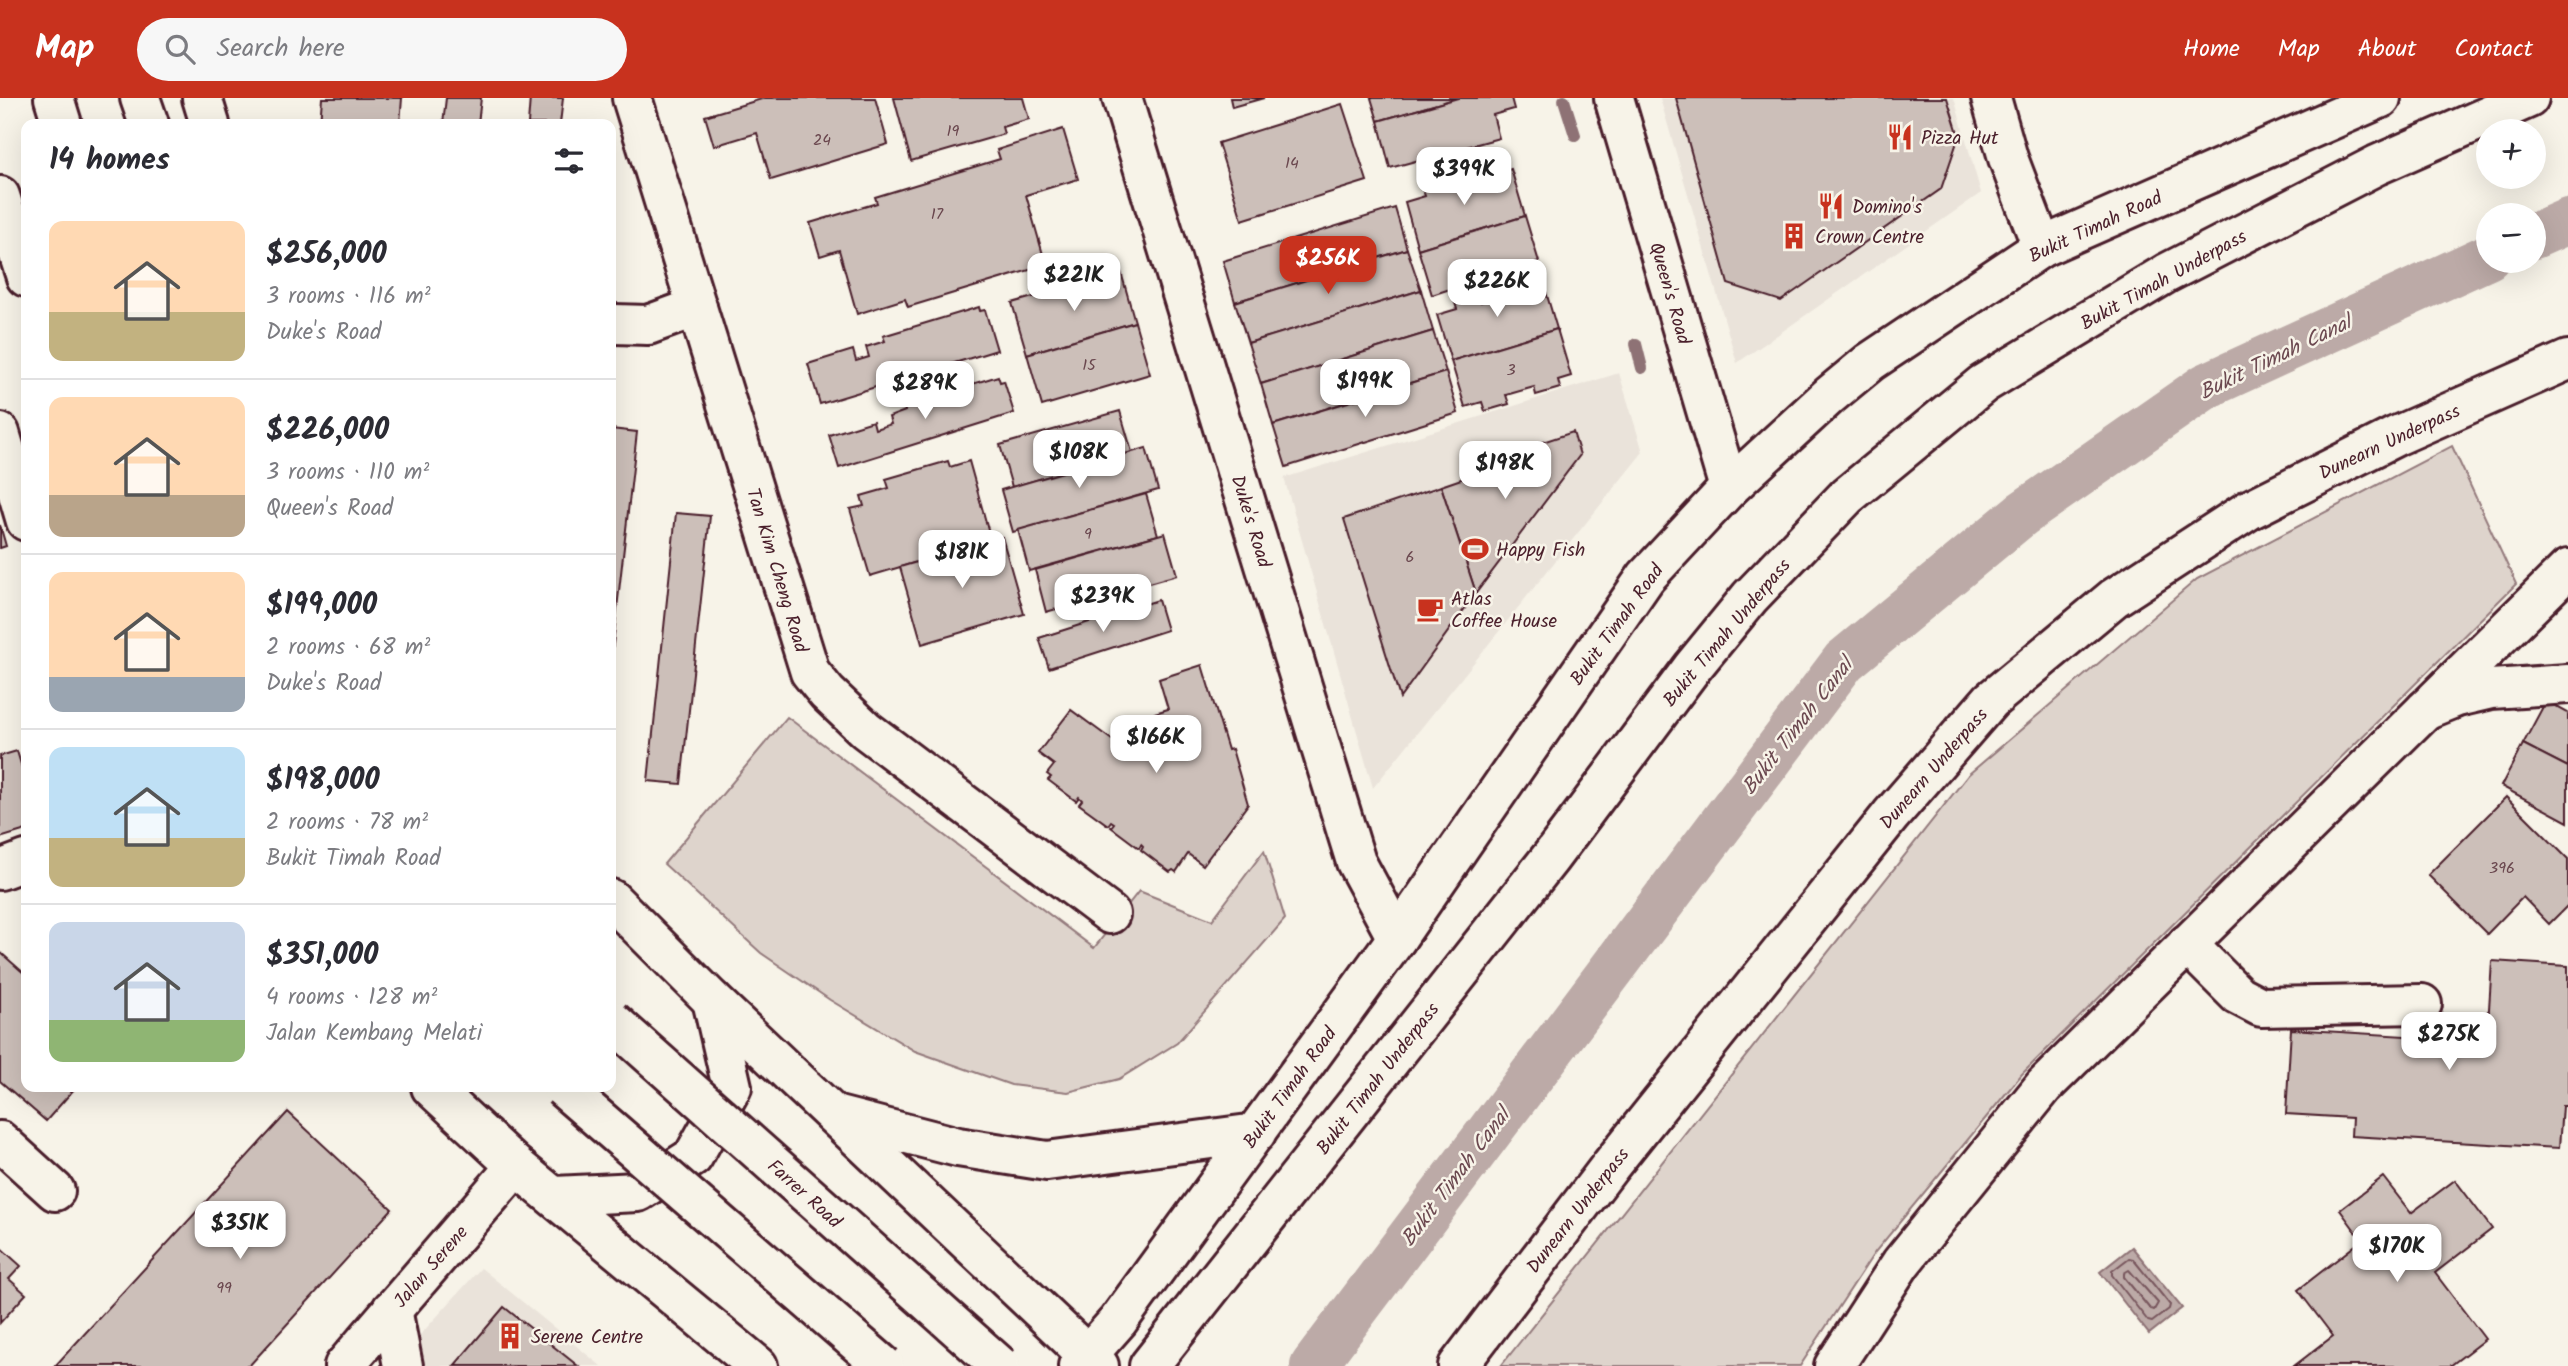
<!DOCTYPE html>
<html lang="en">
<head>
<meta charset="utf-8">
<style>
	:root { --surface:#fff; --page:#f7f7f7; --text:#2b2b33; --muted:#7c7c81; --line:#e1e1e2; --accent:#c8321e }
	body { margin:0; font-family:Kalam,sans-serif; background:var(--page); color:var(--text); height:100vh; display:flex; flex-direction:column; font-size:26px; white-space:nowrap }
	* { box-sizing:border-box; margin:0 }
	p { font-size:23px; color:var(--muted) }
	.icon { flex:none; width:38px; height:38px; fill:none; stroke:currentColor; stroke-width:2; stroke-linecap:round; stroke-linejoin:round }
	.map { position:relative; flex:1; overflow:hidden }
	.drawer { position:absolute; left:21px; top:21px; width:595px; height:973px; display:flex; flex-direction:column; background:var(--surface); border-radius:14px; box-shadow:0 7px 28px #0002 }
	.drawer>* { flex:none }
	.controls { position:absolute; left:2476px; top:21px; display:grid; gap:14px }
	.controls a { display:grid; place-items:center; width:70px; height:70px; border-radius:50%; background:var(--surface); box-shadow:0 7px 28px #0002; font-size:35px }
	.price { position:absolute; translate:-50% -60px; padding:0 16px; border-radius:14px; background:#fff; color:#222; font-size:23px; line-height:46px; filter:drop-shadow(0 2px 4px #0008) }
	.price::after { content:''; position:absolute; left:50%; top:42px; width:21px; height:16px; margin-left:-10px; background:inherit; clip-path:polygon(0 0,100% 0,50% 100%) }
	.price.on { background:var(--accent); color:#fff }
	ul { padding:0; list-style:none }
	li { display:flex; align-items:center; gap:21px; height:175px; padding:0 28px }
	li+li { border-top:2px solid var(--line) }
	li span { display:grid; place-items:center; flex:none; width:196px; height:140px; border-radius:14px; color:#555 }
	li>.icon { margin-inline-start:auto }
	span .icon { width:84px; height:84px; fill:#fffc; stroke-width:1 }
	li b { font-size:30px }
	h2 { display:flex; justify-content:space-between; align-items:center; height:84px; padding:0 28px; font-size:30px }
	header { display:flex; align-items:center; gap:42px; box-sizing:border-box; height:98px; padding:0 35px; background:var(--accent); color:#fff }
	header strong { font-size:33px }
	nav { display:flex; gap:38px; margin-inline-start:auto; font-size:24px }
	.search { width:490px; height:63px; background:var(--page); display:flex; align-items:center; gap:18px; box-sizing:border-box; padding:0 24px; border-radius:38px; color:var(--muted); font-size:26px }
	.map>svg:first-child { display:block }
	.built { fill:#eae3da }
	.green { fill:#ded4cc; stroke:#947a7c; stroke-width:2 }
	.water { fill:#bcaaa7; stroke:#8e7275; stroke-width:2 }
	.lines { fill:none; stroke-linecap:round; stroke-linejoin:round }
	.shore { stroke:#78575d; stroke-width:2 }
	.stream { stroke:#8e7275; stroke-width:12 }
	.canal { stroke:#bcaaa7; stroke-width:46 }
	.building { fill:#ccbfb9; stroke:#4a1f2b; stroke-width:2 }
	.minor-casing { stroke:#4a1f2b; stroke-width:44 }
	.highway-casing { stroke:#4a1f2b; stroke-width:44 }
	.minor { stroke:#f7f3e8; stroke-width:38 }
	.highway { stroke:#f7f3e8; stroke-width:38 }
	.highway-bridge-casing { stroke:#4a1f2b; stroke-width:44; stroke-linecap:butt }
	.highway-bridge { stroke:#f7f3e8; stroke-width:38 }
	.labels { text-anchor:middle; stroke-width:5; stroke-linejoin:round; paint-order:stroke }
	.number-label { font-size:16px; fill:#6a474e }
	.poi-label { font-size:19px; fill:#4a1f2b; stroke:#f7f3e8; text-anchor:start }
	.street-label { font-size:19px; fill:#4a1f2b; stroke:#f7f3e8 }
	.water-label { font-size:21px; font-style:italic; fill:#6c4950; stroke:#f7f3e8 }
</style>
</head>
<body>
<header>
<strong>Map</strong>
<div class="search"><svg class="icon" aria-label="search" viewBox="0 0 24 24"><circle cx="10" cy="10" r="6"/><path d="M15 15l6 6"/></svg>Search here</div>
<nav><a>Home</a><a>Map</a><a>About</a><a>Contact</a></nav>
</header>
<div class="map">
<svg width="2568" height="1268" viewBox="0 0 2568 1268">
	<rect width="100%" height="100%" fill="#f7f3e8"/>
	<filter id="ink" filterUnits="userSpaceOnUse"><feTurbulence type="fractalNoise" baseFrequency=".0143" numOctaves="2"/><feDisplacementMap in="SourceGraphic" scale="14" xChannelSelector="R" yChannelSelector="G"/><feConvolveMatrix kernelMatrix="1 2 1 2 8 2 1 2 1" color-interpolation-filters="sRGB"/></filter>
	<g filter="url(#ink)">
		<g class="built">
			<polygon points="1660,0 1954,0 1981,95 1737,265"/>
			<polygon points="1619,275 1643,354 1373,690 1284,380"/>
			<polygon points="481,1170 601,1268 392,1268"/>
		</g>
		<g class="green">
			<polygon points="2452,348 2516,486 2022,976 1875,1154 1800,1268 1501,1268 1969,676 2197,481"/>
			<polygon points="787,619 1094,850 1139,793 1212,822 1264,753 1285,821 1177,945 1119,981 1068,994 1011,987 915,953 830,902 761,855 664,766"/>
		</g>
		<polygon class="water" points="2132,1149 2182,1210 2149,1236 2100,1174"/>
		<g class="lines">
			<g class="shore">
				<polygon points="2129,1160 2133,1161 2170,1207 2169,1211 2152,1224 2148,1223 2112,1177 2112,1173"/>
				<polygon points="2129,1172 2158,1205 2154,1212 2150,1211 2124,1179 2124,1175"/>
			</g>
			<g class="stream">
				<polyline points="1564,2 1575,37"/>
				<polyline points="1636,246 1642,270"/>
			</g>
			<g class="canal">
				<polyline points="2534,138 2568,123"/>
				<polyline points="1313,1268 1844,563 2022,416 2206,288 2488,159"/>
			</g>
		</g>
		<g class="building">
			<polygon points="322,0 402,0 400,26 320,26"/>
			<polygon points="446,0 481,0 478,26 443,26"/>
			<polygon points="530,0 563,0 560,26 528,26"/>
			<polygon points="765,0 875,0 888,46 771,82 757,35 714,48 705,18"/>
			<polygon points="894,0 1023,0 1029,21 1002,29 1004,36 911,63"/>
			<polygon points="1230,0 1264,0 1232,9"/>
			<polygon points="1371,0 1458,0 1378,23"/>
			<polygon points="1458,0 1511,0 1514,11 1493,17 1499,40 1390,70 1378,23"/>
			<polygon points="1676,0 1947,0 1959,38 1941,91 1781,203 1728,186"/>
			<polygon points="1342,6 1367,83 1242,122 1218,45"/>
			<polygon points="1063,31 1078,81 1026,97 1046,167 908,209 905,201 857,216 839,152 820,158 810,125 877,105 875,99 1000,61 997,52"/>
			<polygon points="1495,66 1497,75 1511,71 1525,118 1418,151 1405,104 1425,98 1422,89 1447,81 1449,90 1472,84 1469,75"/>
			<polygon points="1395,110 1407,151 1235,204 1223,163"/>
			<polygon points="1525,118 1539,164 1526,169 1528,177 1504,184 1501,176 1474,185 1476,193 1453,200 1450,191 1432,197 1418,151"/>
			<polygon points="1407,151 1421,192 1248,245 1235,204"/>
			<polygon points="1121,174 1135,224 1027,256 1012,205"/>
			<polygon points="1528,180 1530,188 1543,184 1557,231 1451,263 1437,217 1457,211 1454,202 1479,194 1481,204 1504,196 1502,187"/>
			<polygon points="1421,192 1433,233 1261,286 1248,245"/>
			<polygon points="979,209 980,213 985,212 997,252 820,306 808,266 853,252 856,263 869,259 866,249 885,243 883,238"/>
			<polygon points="1135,224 1150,276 1042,308 1027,256"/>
			<polygon points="1557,231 1571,278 1558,282 1560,290 1536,297 1534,289 1506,297 1509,306 1485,313 1482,304 1465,309 1451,263"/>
			<polygon points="1433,233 1446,274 1273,327 1261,286"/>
			<polygon points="1446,274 1458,315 1286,369 1273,327"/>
			<polygon points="998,278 1000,284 1004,283 1014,315 839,370 829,337 873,323 875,331 891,326 889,319 905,313 904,307"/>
			<polygon points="1120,313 1132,354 1012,389 1000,347"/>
			<polygon points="611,331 637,334 611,564"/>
			<polygon points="1573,334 1580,357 1476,495 1441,388 1473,377 1469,369 1490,362 1494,373 1508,369 1503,357"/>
			<polygon points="1146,350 1158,392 1013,434 1001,392"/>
			<polygon points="948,363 950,369 969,363 991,442 870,478 850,411 864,408 861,398 889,390 886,381"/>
			<polygon points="1441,388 1476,495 1400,600 1344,421"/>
			<polygon points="1146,396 1158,437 1029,473 1018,432"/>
			<polygon points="676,415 710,418 681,686 648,683"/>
			<polygon points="0,427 6,448 0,450"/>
			<polygon points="1165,435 1177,477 1046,514 1035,472"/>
			<polygon points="1002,439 1024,516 922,546 900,469"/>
			<polygon points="1158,502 1167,532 1049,570 1039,540"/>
			<polygon points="1202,567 1228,652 1232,651 1248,706 1203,767 1188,756 1176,774 1173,772 1170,774 1141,752 1143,748 1141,746 1139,750 1111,729 1114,725 1111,723 1108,727 1079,706 1082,702 1079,699 1076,703 1048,682 1051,679 1047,676 1054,667 1038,655 1071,612 1112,642 1159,628 1155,615 1168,611 1159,581"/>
			<polygon points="2546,603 2568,615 2568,669 2523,646"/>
			<polygon points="2523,646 2568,669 2568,724 2501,688"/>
			<polygon points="17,653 26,683 26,732 0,740 0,658"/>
			<polygon points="2506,699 2568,761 2568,807 2549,826 2523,799 2487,836 2428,777"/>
			<polygon points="0,854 26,877 26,989 76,989 46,1023 0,983"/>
			<polygon points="2492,863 2568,868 2568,1008 2562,1008 2559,1050 2351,1038 2352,1020 2286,1016 2291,931 2487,943"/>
			<polygon points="288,1014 392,1111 249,1268 55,1268"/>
			<polygon points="2383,1079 2411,1115 2455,1082 2492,1131 2435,1175 2485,1241 2450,1268 2294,1268 2333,1238 2298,1192 2362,1142 2340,1112"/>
			<polygon points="0,1149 21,1168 9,1181 26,1196 0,1225"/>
			<polygon points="504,1209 578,1268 454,1268"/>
		</g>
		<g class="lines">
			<g class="minor-casing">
				<g id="minor">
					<polyline points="632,0 810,574 827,595 866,632 1110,816"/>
					<polyline points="1122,0 1356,764 1397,840"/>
					<polyline points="1614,0 1729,390"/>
					<polyline points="1991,0 2008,60 2042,149"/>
					<polyline points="615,226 648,227 697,209"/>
					<polyline points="0,335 26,423"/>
					<polyline points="2425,612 2457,599 2491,591 2568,586"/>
					<polyline points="0,772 26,762"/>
					<polyline points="2187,846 2238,897 2261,909 2422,906"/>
					<polyline points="0,1043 55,1093"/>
					<polyline points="392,1211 403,1268"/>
					<polyline points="344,1268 516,1068"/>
				</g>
			</g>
			<g class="highway-casing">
				<g id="highway">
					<polyline points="54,0 62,26"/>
					<polyline points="140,0 149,26"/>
					<polyline points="202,0 210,26"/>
					<polyline points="0,98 26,179"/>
					<polyline points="611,801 712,902 1099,1268"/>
					<polyline points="431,989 516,1068 758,1268"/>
					<polyline points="838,1018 958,1049 1047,1063 1256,1035"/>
					<polyline points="555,1098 638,1094 693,1059 732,989 712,902"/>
					<polyline points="1078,1268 1118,1223 1397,840 1646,479 1729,390 1830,297 1870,264 2042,149 2381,0"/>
					<polyline points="1149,1268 1551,759 1692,570 1750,499 1847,398 1983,286 2167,175 2377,67 2529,0"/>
					<polyline points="1458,1268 1611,1067 1891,717 1991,602 2114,500 2249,412 2396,338 2568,262"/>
					<polyline points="1834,1268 1901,1165 2044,988 2568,471"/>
				</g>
			</g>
			<use href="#minor" class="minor"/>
			<use href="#highway" class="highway"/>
			<g class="highway-bridge-casing">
				<g id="highway-bridge">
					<polyline points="611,922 1000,1268"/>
					<polyline points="562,989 884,1268"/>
				</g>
			</g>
			<use href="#highway-bridge" class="highway-bridge"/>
		</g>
	</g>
	<defs>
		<g id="restaurant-bare" transform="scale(2.1)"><path d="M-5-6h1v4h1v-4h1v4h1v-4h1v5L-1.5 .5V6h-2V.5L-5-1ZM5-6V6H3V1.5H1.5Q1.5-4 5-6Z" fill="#c8321e" stroke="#f7f3e8" stroke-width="2.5" paint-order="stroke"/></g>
		<g id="building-bare" transform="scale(2.1)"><path d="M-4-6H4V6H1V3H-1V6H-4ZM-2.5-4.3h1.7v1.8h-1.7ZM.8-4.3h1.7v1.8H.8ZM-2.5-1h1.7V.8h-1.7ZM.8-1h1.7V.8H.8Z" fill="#c8321e" stroke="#f7f3e8" stroke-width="2.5" paint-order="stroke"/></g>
		<g id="stadium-bare" transform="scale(2.1)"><path d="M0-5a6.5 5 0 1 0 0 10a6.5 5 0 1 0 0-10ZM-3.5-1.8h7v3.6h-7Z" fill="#c8321e" stroke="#f7f3e8" stroke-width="2.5" paint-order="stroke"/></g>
		<g id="cafe-bare" transform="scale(2.1)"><path d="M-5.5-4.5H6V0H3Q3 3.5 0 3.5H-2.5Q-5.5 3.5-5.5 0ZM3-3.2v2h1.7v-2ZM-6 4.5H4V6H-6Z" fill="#c8321e" stroke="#f7f3e8" stroke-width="2.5" paint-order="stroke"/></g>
	</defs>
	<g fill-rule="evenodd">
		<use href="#restaurant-bare" x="1900" y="39"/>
		<use href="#restaurant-bare" x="1831" y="108"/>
		<use href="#building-bare" x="1794" y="138"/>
		<use href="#stadium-bare" x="1475" y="451"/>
		<use href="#cafe-bare" x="1430" y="511"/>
		<use href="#building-bare" x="510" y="1238"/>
	</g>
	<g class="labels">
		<g class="number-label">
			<text x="953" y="38">19</text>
			<text x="822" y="47">24</text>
			<text x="1292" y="70">14</text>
			<text x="937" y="121">17</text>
			<text x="1089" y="272">15</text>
			<text x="1511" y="277">3</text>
			<text x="1088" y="441">9</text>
			<text x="1410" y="464">6</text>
			<text x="2502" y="775">396</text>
			<text x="224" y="1195">99</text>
		</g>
		<g class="poi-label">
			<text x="1921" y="46">Pizza Hut</text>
			<text x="1852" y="115">Domino's</text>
			<text x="1815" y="145">Crown Centre</text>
			<text x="1496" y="458">Happy Fish</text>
			<text x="1451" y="507">Atlas<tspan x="1451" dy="22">Coffee House</tspan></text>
			<text x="531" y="1245">Serene Centre</text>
		</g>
		<g class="street-label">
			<text transform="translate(2095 128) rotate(-25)" y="7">Bukit Timah Road</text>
			<text transform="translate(2163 181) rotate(-29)" y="7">Bukit Timah Underpass</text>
			<text transform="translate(1671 195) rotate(74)" y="7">Queen's Road</text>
			<text transform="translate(2389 343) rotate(-25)" y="7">Dunearn Underpass</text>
			<text transform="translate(1252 423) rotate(73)" y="7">Duke's Road</text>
			<text transform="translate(778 472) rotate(73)" y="7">Tan Kim Cheng Road</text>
			<text transform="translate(1616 526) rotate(-54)" y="7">Bukit Timah Road</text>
			<text transform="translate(1726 534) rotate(-50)" y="7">Bukit Timah Underpass</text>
			<text transform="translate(1933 670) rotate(-49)" y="7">Dunearn Underpass</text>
			<text transform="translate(1377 980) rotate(-52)" y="7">Bukit Timah Underpass</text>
			<text transform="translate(1289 989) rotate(-54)" y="7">Bukit Timah Road</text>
			<text transform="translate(805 1095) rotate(42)" y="7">Farrer Road</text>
			<text transform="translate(1577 1112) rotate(-52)" y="7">Dunearn Underpass</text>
			<text transform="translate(430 1168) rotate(-49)" y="7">Jalan Serene</text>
		</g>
		<g class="water-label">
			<text transform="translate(2275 259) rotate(-26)" y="7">Bukit Timah Canal</text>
			<text transform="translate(1797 628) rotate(-52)" y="7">Bukit Timah Canal</text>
			<text transform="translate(1455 1079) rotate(-53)" y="7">Bukit Timah Canal</text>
		</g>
	</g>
</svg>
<div class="controls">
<a>+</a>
<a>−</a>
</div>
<b class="price" style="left:1464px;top:109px">$399K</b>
<b class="price on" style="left:1328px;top:198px">$256K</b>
<b class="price" style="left:1074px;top:215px">$221K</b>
<b class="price" style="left:1497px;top:221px">$226K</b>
<b class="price" style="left:1365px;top:321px">$199K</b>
<b class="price" style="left:925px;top:323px">$289K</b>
<b class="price" style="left:1079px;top:392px">$108K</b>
<b class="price" style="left:1505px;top:403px">$198K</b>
<b class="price" style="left:962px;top:492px">$181K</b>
<b class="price" style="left:1103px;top:536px">$239K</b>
<b class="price" style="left:1156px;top:677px">$166K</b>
<b class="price" style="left:2449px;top:974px">$275K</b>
<b class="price" style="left:240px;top:1163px">$351K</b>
<b class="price" style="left:2397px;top:1186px">$170K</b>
<section class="drawer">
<h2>14 homes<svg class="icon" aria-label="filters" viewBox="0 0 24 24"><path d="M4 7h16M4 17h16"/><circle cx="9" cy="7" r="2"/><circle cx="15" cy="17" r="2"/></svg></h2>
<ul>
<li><span style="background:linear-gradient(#ffd9b3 65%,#c2b280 0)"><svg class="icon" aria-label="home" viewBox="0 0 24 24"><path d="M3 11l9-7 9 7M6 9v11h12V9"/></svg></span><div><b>$256,000</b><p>3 rooms · 116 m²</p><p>Duke's Road</p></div></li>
<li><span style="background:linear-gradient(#ffd9b3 70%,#b9a48a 0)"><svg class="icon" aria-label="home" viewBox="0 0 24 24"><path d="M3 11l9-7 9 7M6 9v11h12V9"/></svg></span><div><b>$226,000</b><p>3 rooms · 110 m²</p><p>Queen's Road</p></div></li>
<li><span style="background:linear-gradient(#ffd9b3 75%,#9aa5b1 0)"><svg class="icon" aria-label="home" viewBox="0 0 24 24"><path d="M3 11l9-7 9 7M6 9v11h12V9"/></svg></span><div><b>$199,000</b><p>2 rooms · 68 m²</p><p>Duke's Road</p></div></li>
<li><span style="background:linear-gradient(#bfe0f5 65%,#c2b280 0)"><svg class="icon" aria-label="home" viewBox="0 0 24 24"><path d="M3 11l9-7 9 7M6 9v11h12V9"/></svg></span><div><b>$198,000</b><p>2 rooms · 78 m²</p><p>Bukit Timah Road</p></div></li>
<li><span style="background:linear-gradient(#c9d6e8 70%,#8fb573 0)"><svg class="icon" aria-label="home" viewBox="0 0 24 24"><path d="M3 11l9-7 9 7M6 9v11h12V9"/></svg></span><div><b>$351,000</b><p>4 rooms · 128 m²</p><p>Jalan Kembang Melati</p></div></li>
</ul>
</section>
</div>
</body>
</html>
